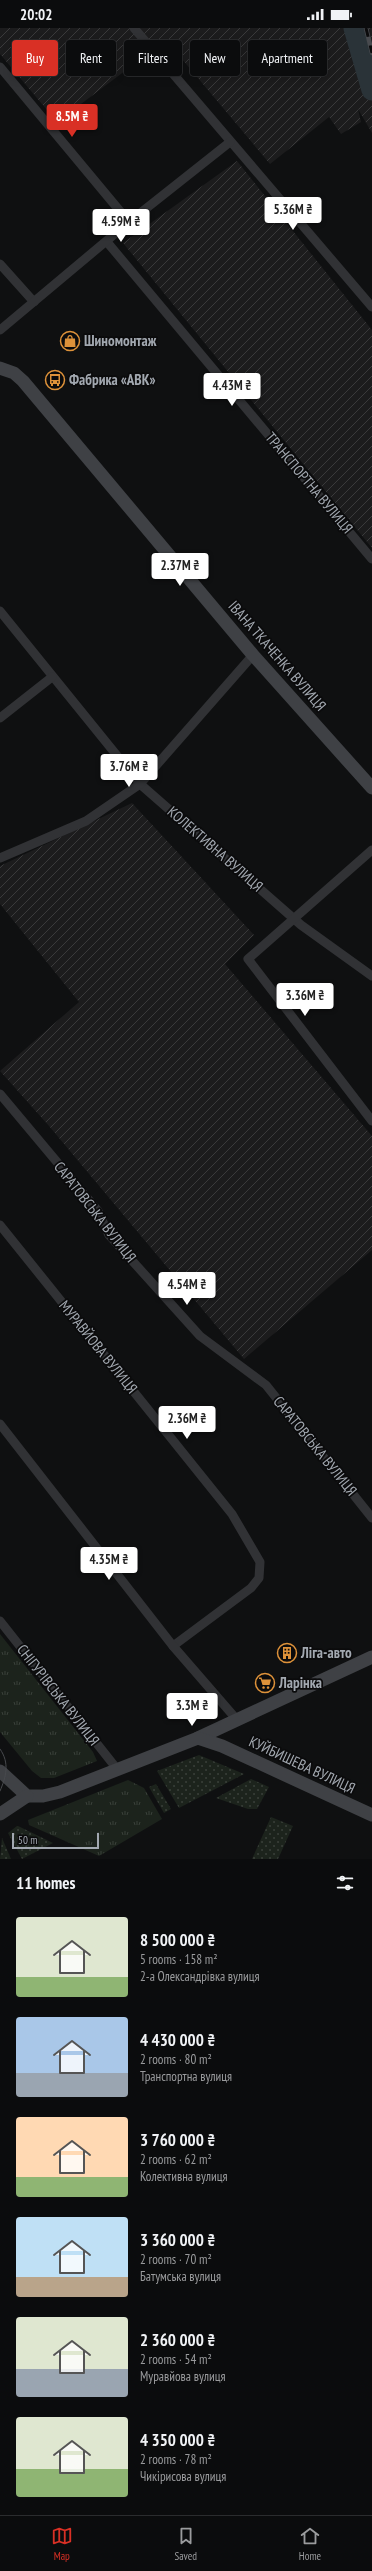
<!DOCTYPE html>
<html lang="en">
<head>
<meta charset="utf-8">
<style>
	:root { --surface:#0b0c0d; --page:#141516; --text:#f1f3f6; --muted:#9a9b9d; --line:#2b2c2e; --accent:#d93025 }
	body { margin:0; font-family:"PT Sans Narrow",sans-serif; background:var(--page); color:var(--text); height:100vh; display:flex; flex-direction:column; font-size:15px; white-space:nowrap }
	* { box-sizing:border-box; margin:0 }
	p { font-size:13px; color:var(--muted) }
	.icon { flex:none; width:22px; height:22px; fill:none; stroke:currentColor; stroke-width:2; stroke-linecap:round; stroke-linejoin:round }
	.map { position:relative; height:1831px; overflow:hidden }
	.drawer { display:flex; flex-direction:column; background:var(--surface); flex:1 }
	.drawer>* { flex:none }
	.hud { position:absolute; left:12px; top:12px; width:348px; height:36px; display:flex; gap:8px }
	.scale { position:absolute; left:12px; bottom:10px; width:87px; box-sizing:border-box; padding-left:4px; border:2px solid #a2a8b0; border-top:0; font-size:11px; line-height:14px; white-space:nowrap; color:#a2a8b0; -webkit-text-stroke:3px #0b0b0c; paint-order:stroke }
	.price { position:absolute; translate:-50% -34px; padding:0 9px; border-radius:4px; background:#fff; color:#222; font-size:13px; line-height:26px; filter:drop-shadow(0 1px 2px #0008) }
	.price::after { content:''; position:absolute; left:50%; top:24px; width:12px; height:9px; margin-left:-6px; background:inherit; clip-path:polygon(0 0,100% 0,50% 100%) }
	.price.active { background:var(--accent); color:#fff }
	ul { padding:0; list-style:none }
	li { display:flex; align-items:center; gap:12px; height:100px; padding:0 16px }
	li span { display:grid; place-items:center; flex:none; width:112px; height:80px; border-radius:4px; color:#555 }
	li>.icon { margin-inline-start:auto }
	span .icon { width:48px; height:48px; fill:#fffc; stroke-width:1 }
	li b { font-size:17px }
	h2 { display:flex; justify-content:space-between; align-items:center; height:48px; padding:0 16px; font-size:17px }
	.pill { padding:0 14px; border-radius:4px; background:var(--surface); box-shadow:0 2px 10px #0003,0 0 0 1px var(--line); font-size:14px; line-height:36px }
	.pill.active { background:var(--accent); color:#fff }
	.status { display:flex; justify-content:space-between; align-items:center; height:28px; padding:0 20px; background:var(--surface); direction:ltr }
	.status svg { height:11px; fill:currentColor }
	.tab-bar { display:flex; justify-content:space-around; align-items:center; height:56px; border-top:1px solid var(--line); background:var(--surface); font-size:11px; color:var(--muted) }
	.tab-bar a { display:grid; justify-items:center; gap:2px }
	.tab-bar .active { color:var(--accent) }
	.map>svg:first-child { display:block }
	.industrial { fill:url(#industrial-furrows) }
	.grass { fill:url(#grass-dots) }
	.park { fill:url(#park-tufts) }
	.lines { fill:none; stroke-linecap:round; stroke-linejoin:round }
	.river { stroke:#2a3338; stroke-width:21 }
	.street { stroke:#313235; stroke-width:9 }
	.secondary { stroke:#3f4145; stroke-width:13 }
	.tram { stroke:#484a4e; stroke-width:1 }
	.rail-casing { stroke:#484a4e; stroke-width:4.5 }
	.rail { stroke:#0b0b0c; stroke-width:3; stroke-dasharray:9; stroke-linecap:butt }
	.labels { text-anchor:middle; stroke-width:3.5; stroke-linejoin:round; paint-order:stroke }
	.poi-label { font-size:15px; font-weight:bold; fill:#a2a8b0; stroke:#0b0b0c; text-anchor:start }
	.street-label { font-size:15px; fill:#a2a8b0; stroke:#0b0b0c }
</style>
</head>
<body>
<div class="status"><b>20:02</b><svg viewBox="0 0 49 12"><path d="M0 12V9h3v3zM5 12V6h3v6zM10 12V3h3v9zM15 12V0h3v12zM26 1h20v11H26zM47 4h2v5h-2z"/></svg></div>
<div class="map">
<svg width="372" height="1831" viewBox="0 0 372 1831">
	<defs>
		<pattern id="industrial-furrows" width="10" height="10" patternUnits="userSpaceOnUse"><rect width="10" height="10" fill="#1c1c1d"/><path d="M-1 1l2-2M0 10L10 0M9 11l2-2" fill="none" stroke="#3a3a3b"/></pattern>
		<pattern id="grass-dots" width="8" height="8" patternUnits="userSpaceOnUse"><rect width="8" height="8" fill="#1c231c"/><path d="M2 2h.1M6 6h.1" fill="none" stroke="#3a403a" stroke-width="1.8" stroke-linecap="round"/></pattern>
		<pattern id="park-tufts" width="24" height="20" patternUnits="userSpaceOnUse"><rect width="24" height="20" fill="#1c231c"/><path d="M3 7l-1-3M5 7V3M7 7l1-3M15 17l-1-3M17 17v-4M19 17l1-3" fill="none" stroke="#3a403a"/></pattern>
	</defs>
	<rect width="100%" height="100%" fill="#0f1011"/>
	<g class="industrial">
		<polygon points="0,0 372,0 372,105 358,81 361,94 341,106 329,89 270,136 166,12 57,94 0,26"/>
		<polygon points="237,133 372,302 372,520 123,215"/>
		<polygon points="132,775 254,907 225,936 372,1108 372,1222 244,1331 49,1098 0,1043 79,974 0,876 0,838"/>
	</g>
	<g class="grass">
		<polygon points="199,1727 244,1746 179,1780 157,1743"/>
		<polygon points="251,1751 269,1759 257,1781 248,1781 216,1770"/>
		<polygon points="156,1756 171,1781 164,1785 149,1759"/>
		<polygon points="271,1789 293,1798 278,1831 252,1831"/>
		<polygon points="17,1798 18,1798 53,1815 22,1831 8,1805"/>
		<polygon points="2,1810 11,1831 0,1831"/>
	</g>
	<g class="park">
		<polygon points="0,1606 93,1724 97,1733 54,1750 41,1750 32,1743 0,1704"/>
		<polygon points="128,1752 144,1760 162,1791 99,1828 29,1797 28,1792"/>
	</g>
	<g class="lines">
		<polyline class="river" points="354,0 372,62"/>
		<g class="street">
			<polyline points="134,0 372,279"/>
			<polyline points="0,39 129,194"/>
			<polyline points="107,214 372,531"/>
			<polyline points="0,236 34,274"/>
			<polyline points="0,302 129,194 230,114"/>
			<polyline points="0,583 140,756 301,897 372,948"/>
			<polyline points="0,690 52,649"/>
			<polyline points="372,822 248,931 372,1093"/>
			<polyline points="0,830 86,793 140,756 253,627"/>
			<polyline points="0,1066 98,1183 109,1207 200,1308 266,1357 372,1490"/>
			<polyline points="0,1197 232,1486 260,1534 259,1550 251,1560 173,1618"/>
			<polyline points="0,1396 173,1618 238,1693"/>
			<polyline points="0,1593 117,1741"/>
		</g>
		<g class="secondary">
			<polyline points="0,340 14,345 23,353 253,627 372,760"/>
			<polyline points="198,1710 372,1629"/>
			<polyline points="0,1743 27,1768 43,1768 60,1764 198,1710 222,1718 372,1787"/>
			<polyline points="0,1786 27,1768"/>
		</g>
		<path class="tram" d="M0,1721C10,1735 6,1749 0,1763"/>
		<g class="rail-casing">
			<polyline id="rail" points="366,0 372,25"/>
		</g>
		<use href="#rail" class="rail"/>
	</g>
	<defs>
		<g id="shop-ring" transform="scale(1)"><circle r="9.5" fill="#0b0b0c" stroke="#de923a" stroke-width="1.5"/><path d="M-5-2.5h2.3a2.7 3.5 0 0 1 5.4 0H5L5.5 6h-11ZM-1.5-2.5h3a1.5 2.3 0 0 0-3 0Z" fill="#de923a"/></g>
		<g id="bus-ring" transform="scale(1)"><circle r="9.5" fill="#0b0b0c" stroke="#de923a" stroke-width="1.5"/><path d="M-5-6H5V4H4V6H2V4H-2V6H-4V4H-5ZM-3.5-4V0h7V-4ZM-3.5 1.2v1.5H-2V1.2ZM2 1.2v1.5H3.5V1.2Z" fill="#de923a"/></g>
		<g id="building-ring" transform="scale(1)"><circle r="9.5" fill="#0b0b0c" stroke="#de923a" stroke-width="1.5"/><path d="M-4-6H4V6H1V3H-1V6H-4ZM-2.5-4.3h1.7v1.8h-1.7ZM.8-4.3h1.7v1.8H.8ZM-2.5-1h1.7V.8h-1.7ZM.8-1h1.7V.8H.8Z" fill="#de923a"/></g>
		<g id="supermarket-ring" transform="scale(1)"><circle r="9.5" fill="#0b0b0c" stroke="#de923a" stroke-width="1.5"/><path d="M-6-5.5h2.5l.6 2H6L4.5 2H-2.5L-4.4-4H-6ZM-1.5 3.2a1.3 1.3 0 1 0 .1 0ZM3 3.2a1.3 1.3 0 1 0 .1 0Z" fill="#de923a"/></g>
	</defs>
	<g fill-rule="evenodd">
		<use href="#shop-ring" x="70" y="313"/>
		<use href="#bus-ring" x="55" y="352"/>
		<use href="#building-ring" x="287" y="1625"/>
		<use href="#supermarket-ring" x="265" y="1655"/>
	</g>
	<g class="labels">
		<g class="poi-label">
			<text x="84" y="318">Шиномонтаж</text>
			<text x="69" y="357">Фабрика «АВК»</text>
			<text x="301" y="1630">Ліга-авто</text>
			<text x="279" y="1660">Ларінка</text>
		</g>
		<g class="street-label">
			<text transform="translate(309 455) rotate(50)" y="5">ТРАНСПОРТНА ВУЛИЦЯ</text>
			<text transform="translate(277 628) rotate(49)" y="5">ІВАНА ТКАЧЕНКА ВУЛИЦЯ</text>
			<text transform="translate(215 821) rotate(41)" y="5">КОЛЕКТИВНА ВУЛИЦЯ</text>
			<text transform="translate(95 1184) rotate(52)" y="5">САРАТОВСЬКА ВУЛИЦЯ</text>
			<text transform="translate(98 1319) rotate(51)" y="5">МУРАВЙОВА ВУЛИЦЯ</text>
			<text transform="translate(315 1418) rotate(51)" y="5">САРАТОВСЬКА ВУЛИЦЯ</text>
			<text transform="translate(58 1667) rotate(52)" y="5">СНІГУРІВСЬКА ВУЛИЦЯ</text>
			<text transform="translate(302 1737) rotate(25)" y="5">КУЙБИШЕВА ВУЛИЦЯ</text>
		</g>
	</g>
</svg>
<div class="scale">50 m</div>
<b class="price active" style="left:72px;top:110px">8.5M ₴</b>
<b class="price" style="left:293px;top:203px">5.36M ₴</b>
<b class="price" style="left:121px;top:215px">4.59M ₴</b>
<b class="price" style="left:232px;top:379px">4.43M ₴</b>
<b class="price" style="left:180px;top:559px">2.37M ₴</b>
<b class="price" style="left:129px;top:760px">3.76M ₴</b>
<b class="price" style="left:305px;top:989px">3.36M ₴</b>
<b class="price" style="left:187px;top:1278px">4.54M ₴</b>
<b class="price" style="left:187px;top:1412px">2.36M ₴</b>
<b class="price" style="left:109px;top:1553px">4.35M ₴</b>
<b class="price" style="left:192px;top:1699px">3.3M ₴</b>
<div class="hud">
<a class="pill active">Buy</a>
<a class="pill">Rent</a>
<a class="pill">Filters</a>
<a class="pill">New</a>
<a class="pill">Apartment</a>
</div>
</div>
<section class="drawer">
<h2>11 homes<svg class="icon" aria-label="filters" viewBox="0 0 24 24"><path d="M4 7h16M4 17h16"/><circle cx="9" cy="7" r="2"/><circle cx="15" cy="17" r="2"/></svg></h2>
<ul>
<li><span style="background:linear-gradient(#dfe7d0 75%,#8fb573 0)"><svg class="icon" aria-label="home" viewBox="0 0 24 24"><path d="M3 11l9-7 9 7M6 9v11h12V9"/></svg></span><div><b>8 500 000 ₴</b><p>5 rooms · 158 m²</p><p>2-а Олександрівка вулиця</p></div></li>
<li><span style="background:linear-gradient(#a9c7e8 70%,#9aa5b1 0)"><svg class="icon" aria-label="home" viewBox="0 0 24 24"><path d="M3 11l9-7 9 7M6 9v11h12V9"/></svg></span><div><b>4 430 000 ₴</b><p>2 rooms · 80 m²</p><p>Транспортна вулиця</p></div></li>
<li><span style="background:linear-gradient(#ffd9b3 75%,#8fb573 0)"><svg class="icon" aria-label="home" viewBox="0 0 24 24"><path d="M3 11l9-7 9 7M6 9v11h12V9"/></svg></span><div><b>3 760 000 ₴</b><p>2 rooms · 62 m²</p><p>Колективна вулиця</p></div></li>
<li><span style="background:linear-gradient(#bfe0f5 75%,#b9a48a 0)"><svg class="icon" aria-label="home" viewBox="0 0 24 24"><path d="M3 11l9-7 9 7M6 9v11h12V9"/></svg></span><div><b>3 360 000 ₴</b><p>2 rooms · 70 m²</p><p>Батумська вулиця</p></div></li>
<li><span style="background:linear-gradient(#dfe7d0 65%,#9aa5b1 0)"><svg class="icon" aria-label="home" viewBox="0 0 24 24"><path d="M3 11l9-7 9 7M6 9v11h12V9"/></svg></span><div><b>2 360 000 ₴</b><p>2 rooms · 54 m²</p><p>Муравйова вулиця</p></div></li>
<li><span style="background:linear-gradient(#dfe7d0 65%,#8fb573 0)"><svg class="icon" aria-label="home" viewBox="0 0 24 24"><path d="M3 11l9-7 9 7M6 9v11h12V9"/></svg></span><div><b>4 350 000 ₴</b><p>2 rooms · 78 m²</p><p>Чикірисова вулиця</p></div></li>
</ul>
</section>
<nav class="tab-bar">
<a class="active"><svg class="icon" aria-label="map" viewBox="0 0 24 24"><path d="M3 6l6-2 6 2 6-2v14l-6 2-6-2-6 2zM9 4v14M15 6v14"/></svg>Map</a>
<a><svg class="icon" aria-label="saved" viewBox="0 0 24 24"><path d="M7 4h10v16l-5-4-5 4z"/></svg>Saved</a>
<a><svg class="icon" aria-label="home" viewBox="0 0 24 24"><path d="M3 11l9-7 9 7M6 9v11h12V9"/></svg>Home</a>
</nav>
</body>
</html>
